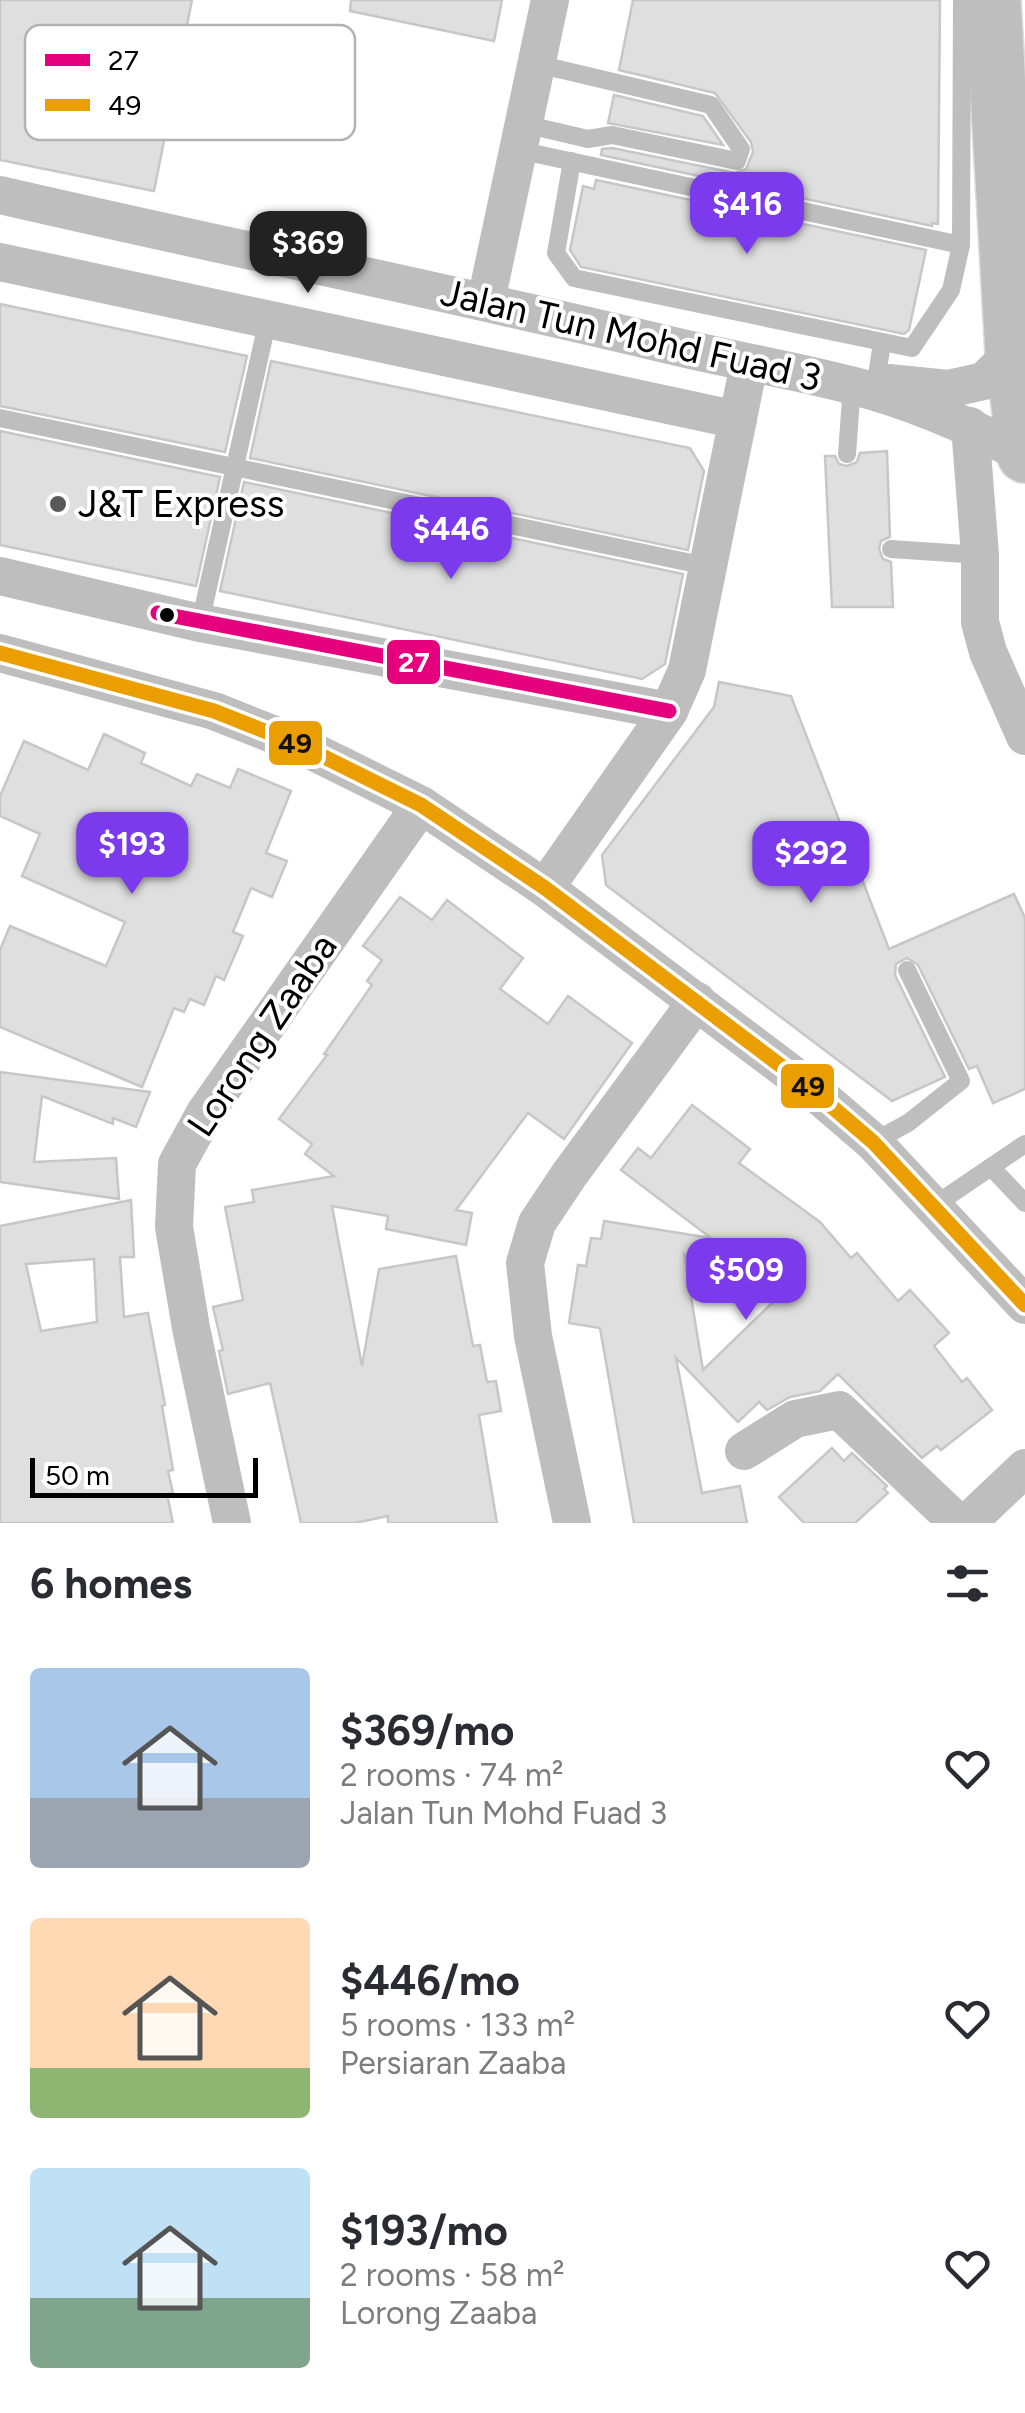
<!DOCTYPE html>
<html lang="en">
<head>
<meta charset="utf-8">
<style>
	:root { --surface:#fff; --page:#f7f7f7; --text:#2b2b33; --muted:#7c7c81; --accent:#7c3aed }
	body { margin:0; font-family:Figtree,sans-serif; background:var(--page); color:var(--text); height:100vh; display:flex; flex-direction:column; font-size:38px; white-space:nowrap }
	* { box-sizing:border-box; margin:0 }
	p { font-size:32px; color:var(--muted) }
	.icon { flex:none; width:55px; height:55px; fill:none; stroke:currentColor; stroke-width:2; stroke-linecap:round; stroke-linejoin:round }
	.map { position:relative; height:1523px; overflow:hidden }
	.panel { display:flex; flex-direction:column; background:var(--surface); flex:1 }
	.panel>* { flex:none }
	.scale { position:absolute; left:30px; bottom:25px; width:228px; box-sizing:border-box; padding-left:10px; border:5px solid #000; border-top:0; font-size:28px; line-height:35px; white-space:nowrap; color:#000; -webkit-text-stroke:8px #fff; paint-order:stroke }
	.price { position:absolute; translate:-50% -85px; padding:0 22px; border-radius:20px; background:var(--accent); color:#fff; font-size:32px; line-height:65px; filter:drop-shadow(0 2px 5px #0008) }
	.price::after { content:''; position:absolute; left:50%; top:60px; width:30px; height:22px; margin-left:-15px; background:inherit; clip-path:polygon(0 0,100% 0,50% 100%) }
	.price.active { background:#222; color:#fff }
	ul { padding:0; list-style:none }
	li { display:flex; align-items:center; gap:30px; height:250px; padding:0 30px }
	li span { display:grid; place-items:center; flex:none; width:280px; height:200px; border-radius:10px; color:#555 }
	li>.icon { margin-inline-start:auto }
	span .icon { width:120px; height:120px; fill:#fffc; stroke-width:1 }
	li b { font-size:42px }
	h2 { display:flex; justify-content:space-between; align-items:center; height:120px; padding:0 30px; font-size:42px }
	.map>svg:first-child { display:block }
	.building { fill:#dfdfdf; stroke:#c7c7c7; stroke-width:2.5; fill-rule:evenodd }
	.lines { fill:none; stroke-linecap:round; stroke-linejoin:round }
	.primary-casing { stroke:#dbdbdb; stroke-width:58 }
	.service { stroke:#bebebe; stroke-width:18 }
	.minor { stroke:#bebebe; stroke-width:38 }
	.primary { stroke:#bebebe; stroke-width:55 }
	.bus-1-casing { stroke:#fff; stroke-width:22 }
	.bus-2-casing { stroke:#fff; stroke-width:22 }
	.bus-1 { stroke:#e5007d; stroke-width:15 }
	.bus-2 { stroke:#eb9e00; stroke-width:15 }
	.poi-dot { fill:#595959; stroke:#fff; stroke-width:4 }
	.bus-dot { fill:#000; stroke:#fff; stroke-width:4 }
	.labels { text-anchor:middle; stroke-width:8; stroke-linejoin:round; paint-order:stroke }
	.street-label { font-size:38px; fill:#000; stroke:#fff }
	.poi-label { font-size:38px; fill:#000; stroke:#fff; text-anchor:start }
	.key { fill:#fff; stroke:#b2b2b2; stroke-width:2.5 }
	.key-label { font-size:28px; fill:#000 }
	.line-badge { stroke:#fff; stroke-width:4 }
	.badge-label { font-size:28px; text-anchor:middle; font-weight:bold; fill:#fff }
	.pale-badge-label { font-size:28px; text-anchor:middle; font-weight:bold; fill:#111 }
</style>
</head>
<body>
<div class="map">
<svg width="1025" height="1523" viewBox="0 0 1025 1523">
	<rect width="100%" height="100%" fill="#fff"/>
	<g class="building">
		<polygon points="0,0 192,0 154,191 0,160"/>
		<polygon points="351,0 502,0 494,41 350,11"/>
		<polygon points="633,0 940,0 938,224 932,223 932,226 601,155 602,149 612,148 735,173 746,169 753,152 751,142 715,93 619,70"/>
		<polygon points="614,95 703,116 723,145 608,123"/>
		<polygon points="596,180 926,250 909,330 904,334 581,267 570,250 583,186 594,189"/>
		<polygon points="0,304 247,356 225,452 0,406"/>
		<polygon points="271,361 690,448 704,471 688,550 250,458"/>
		<polygon points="0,431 220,477 196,586 0,545"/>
		<polygon points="887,451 890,537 881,541 879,549 883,559 891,562 893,607 832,607 825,456 835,456 839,464 847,466 857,462 860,453"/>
		<polygon points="244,482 683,574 665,664 642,679 220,591"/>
		<polygon points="719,682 791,696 889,949 1014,894 1025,918 1025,1089 993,1103 977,1066 969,1069 918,965 907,958 896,964 895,975 945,1077 892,1101 606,885 602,855 714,707"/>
		<polygon points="104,734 145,753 141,763 191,786 197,774 230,788 238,769 291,791 266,853 287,861 272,897 251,888 233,932 243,936 224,980 216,976 204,1005 190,999 184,1012 174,1008 142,1087 0,1027 0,950 10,926 106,966 125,922 22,876 40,834 0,816 0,796 24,741 88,770"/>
		<polygon points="400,897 432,920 447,900 523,958 500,989 548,1024 568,996 632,1043 564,1139 528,1113 456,1210 472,1213 466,1245 386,1229 388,1216 332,1206 362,1366 379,1269 456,1256 473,1346 480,1345 487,1382 496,1381 501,1411 479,1415 497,1523 388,1523 388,1516 355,1523 301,1523 270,1383 228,1394 219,1351 223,1350 213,1307 243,1300 225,1207 254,1202 252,1190 334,1176 305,1154 312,1144 279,1119 327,1055 324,1054 372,985 367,981 382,960 363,946"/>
		<polygon points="0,1072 150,1092 136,1127 113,1118 113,1124 42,1096 34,1162 116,1158 119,1199 0,1182"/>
		<path d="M692,1105L750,1149L739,1163L820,1222L851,1258L857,1253L898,1301L910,1290L949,1333L934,1346L962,1382L967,1378L992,1410L941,1450L937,1446L922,1458L838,1374L820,1391L790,1397L767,1410L759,1402L738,1422L676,1358L702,1493L740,1486L747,1523H634L600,1328L569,1323L578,1265L586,1266L591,1238L601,1239L604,1221L711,1238L621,1170L638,1148L651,1158ZM684,1254L722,1283L731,1272L773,1302L703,1370Z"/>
		<path d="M131,1200L134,1257H120L124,1317L148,1313L165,1405L162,1406L173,1470L168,1471L173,1493L167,1494L173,1523H0V1226ZM94,1259L97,1322L41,1331L26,1264Z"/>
		<polygon points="832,1448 844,1461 852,1453 887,1486 884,1489 888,1493 855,1523 804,1523 779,1497"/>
	</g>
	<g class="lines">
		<g class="primary-casing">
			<polyline id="primary" points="993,0 1013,353 1025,455"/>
		</g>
		<g class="service">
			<polyline points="524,124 588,139 612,135 737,161 741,149 711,105 537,64"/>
			<polyline points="518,150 961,245"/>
			<polyline points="572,161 556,253 574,278 912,348 951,290 961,245 962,0"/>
			<polyline points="876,382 882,343"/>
			<polyline points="0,418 706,566"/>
			<polyline points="847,454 852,385"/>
			<polyline points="891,549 980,555"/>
			<polyline points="200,623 268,319"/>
			<polyline points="873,1142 908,1123 961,1081 907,970"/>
			<polyline points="991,1167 1025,1203"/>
			<polyline points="935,1205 1025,1144"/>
		</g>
		<g class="minor">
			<path d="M0,195C221,246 444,291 665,344C726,359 789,369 850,385C911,400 970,426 1025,455"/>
			<polyline points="0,262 738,420"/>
			<polyline points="486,301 550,0"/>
			<polyline points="889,383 948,389 984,381 1013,353"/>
			<polyline points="970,426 980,555 980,622 988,652 1025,736"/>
			<polyline points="0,576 200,623 669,711"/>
			<polyline points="0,653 214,711 300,745 421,805 545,888 809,1087 873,1142 1025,1305"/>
			<polyline points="545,888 669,711 687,670 749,364"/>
			<polyline points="744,1451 795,1419 839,1410 958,1523"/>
			<polyline points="232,1523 191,1328 174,1227 177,1164 205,1113 421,805"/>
			<polyline points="572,1523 533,1336 525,1263 537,1223 569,1175 697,1001"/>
			<polyline points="967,1523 1025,1468"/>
		</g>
		<use href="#primary" class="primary"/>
		<g class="bus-1-casing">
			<polyline id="bus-1" points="158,613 669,711"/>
		</g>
		<g class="bus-2-casing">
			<polyline id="bus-2" points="0,653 214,711 300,745 421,805 545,888 809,1087 873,1142 1025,1305"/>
		</g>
		<use href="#bus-1" class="bus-1"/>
		<use href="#bus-2" class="bus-2"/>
	</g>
	<circle class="poi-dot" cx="58" cy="504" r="10"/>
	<circle class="bus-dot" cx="167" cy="615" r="9"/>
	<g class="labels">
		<g class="street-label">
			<text transform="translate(631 335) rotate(13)" y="13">Jalan Tun Mohd Fuad 3</text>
			<text transform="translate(262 1035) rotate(-56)" y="13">Lorong Zaaba</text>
		</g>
		<g class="poi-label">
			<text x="78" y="517">J&amp;T Express</text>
		</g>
	</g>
	<rect x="25" y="25" width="330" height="115" rx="15" class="key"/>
	<rect x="45" y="54" width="45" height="12" fill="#e5007d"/>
	<rect x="45" y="99" width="45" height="12" fill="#eb9e00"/>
	<g class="key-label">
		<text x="108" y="70">27</text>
		<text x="108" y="115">49</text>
	</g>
	<g class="line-badge">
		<rect x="385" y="638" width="57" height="48" rx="10" fill="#e5007d"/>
		<rect x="267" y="719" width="57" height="48" rx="10" fill="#eb9e00"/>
		<rect x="779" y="1062" width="57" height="48" rx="10" fill="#eb9e00"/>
	</g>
	<g class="badge-label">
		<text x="414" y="672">27</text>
	</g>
	<g class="pale-badge-label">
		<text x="295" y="753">49</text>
		<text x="808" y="1096">49</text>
	</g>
</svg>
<div class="scale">50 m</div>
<b class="price" style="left:747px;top:257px">$416</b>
<b class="price active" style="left:308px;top:296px">$369</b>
<b class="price" style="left:451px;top:582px">$446</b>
<b class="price" style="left:132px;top:897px">$193</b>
<b class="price" style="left:811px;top:906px">$292</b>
<b class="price" style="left:746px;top:1323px">$509</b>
</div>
<section class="panel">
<h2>6 homes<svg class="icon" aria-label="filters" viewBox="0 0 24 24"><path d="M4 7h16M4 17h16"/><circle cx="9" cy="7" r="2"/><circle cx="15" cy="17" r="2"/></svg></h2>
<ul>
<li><span style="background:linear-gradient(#a9c7e8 65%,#9aa5b1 0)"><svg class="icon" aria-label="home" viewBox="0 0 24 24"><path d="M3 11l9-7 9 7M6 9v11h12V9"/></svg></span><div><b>$369/mo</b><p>2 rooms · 74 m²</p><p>Jalan Tun Mohd Fuad 3</p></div><svg class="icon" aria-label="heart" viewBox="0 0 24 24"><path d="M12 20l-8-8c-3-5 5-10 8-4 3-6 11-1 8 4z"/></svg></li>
<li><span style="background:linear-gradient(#ffd9b3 75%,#8fb573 0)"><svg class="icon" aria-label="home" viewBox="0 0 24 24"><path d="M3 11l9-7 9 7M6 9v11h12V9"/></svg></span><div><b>$446/mo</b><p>5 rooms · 133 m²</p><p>Persiaran Zaaba</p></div><svg class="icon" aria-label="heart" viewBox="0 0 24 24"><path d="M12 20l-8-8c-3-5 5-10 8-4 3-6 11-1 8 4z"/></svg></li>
<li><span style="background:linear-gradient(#bfe0f5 65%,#7fa58c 0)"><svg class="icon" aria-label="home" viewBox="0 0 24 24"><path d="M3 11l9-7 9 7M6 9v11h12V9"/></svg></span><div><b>$193/mo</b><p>2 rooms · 58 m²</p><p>Lorong Zaaba</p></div><svg class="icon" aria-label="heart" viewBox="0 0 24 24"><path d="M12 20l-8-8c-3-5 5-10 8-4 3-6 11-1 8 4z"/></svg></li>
</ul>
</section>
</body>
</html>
